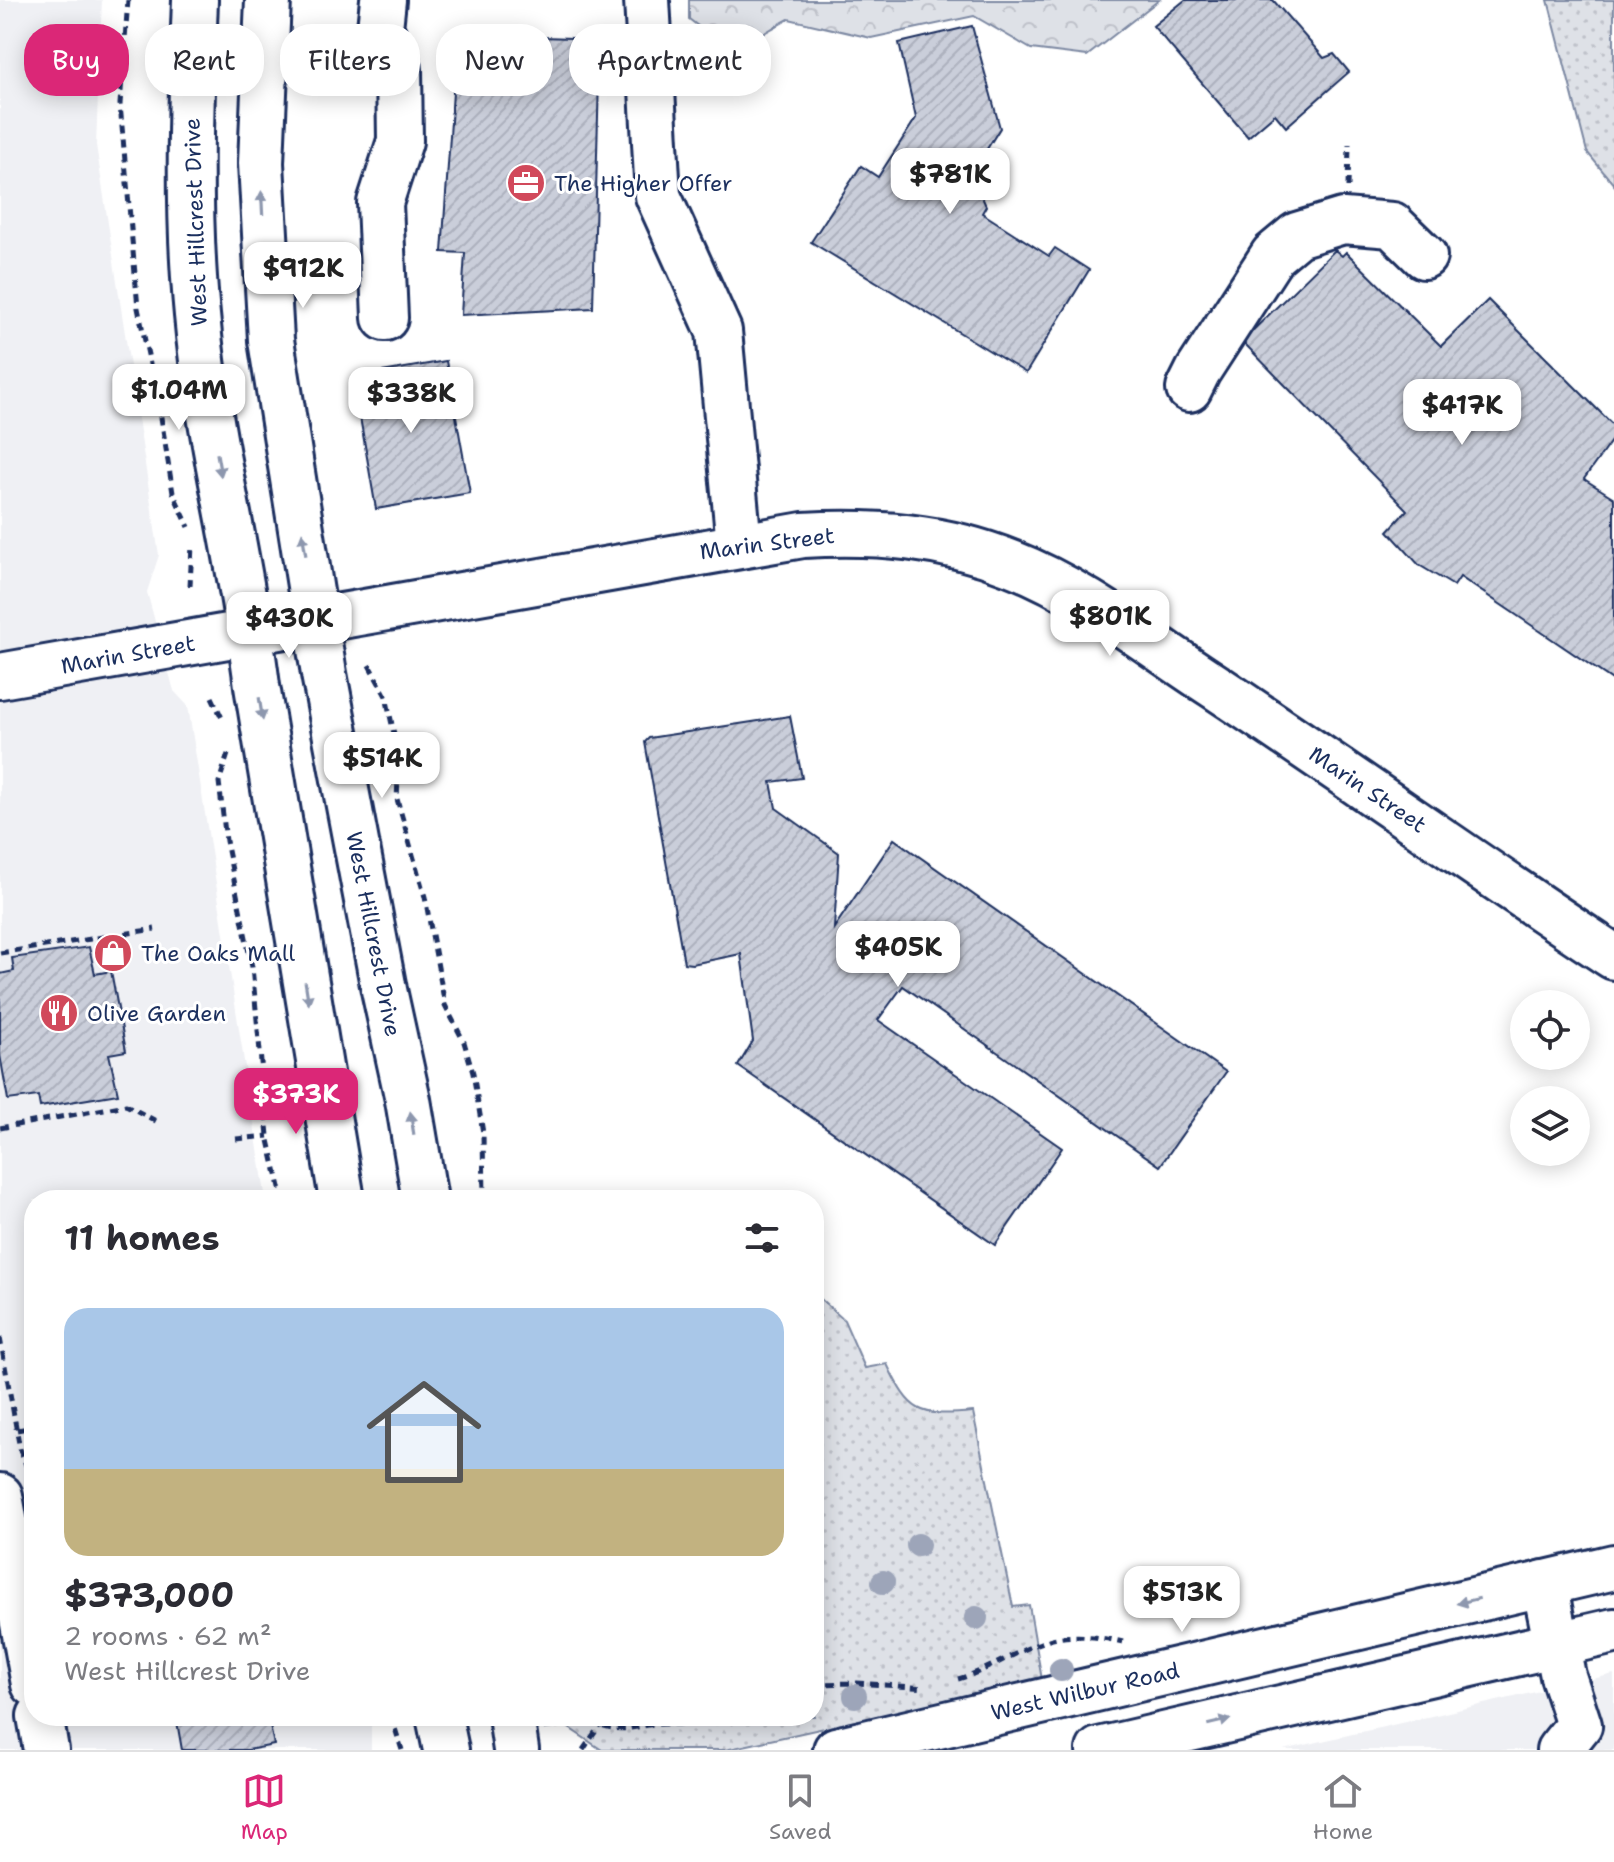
<!DOCTYPE html>
<html lang="en">
<head>
<meta charset="utf-8">
<style>
	:root { --surface:#fff; --page:#f7f7f7; --text:#2b2b33; --muted:#7c7c81; --line:#e1e1e2; --accent:#db2777 }
	body { margin:0; font-family:"Shantell Sans",sans-serif; background:var(--page); color:var(--text); height:100vh; display:flex; flex-direction:column; font-size:30px; white-space:nowrap }
	* { box-sizing:border-box; margin:0 }
	p { font-size:26px; color:var(--muted) }
	.icon { flex:none; width:44px; height:44px; fill:none; stroke:currentColor; stroke-width:2; stroke-linecap:round; stroke-linejoin:round }
	.map { position:relative; flex:1; overflow:hidden }
	.drawer { position:absolute; left:24px; top:1190px; width:800px; height:536px; display:flex; flex-direction:column; background:var(--surface); border-radius:32px; box-shadow:0 4px 20px #0003 }
	.drawer>* { flex:none }
	.top-card { position:absolute; left:24px; top:24px; width:800px; height:72px; display:flex; gap:16px }
	.buttons { position:absolute; left:1510px; top:990px; display:grid; gap:16px }
	.buttons a { display:grid; place-items:center; width:80px; height:80px; border-radius:50%; background:var(--surface); box-shadow:0 4px 20px #0003; font-size:40px }
	.price { position:absolute; translate:-50% -68px; padding:0 18px; border-radius:16px; background:#fff; color:#222; font-size:26px; line-height:52px; filter:drop-shadow(0 2px 4px #0008) }
	.price::after { content:''; position:absolute; left:50%; top:48px; width:24px; height:18px; margin-left:-12px; background:inherit; clip-path:polygon(0 0,100% 0,50% 100%) }
	.price.active { background:var(--accent); color:#fff }
	ul { padding:0; list-style:none }
	li { display:grid; align-content:center; gap:16px; height:424px; padding:0 40px }
	li+li { border-top:2px solid var(--line) }
	li span { display:grid; place-items:center; height:248px; border-radius:24px; color:#555 }
	li>.icon { margin-inline-start:auto }
	span .icon { width:144px; height:144px; fill:#fffc; stroke-width:1 }
	li b { font-size:34px }
	h2 { display:flex; justify-content:space-between; align-items:center; height:96px; padding:0 40px; font-size:34px }
	.pill { padding:0 28px; border-radius:32px; background:var(--surface); box-shadow:0 4px 20px #0003; font-size:28px; line-height:72px }
	.pill.active { background:var(--accent); color:#fff }
	.menu { display:flex; justify-content:space-around; align-items:center; height:112px; border-top:2px solid var(--line); background:var(--surface); font-size:22px; color:var(--muted) }
	.menu a { display:grid; justify-items:center; gap:4px }
	.menu .active { color:var(--accent) }
	.map>svg:first-child { display:block }
	.built { fill:#eff0f4 }
	.grass { fill:url(#grass-dots); stroke:#7c88a2; stroke-width:2 }
	.forest { fill:url(#forest-crowns); stroke:#7c88a2; stroke-width:2 }
	.building { fill:url(#building-hatch); stroke:#1b2f5e; stroke-width:2 }
	.lines { fill:none; stroke-linecap:round; stroke-linejoin:round }
	.minor-casing { stroke:#1b2f5e; stroke-width:50 }
	.major-casing { stroke:#1b2f5e; stroke-width:50 }
	.path { stroke:#1b2f5e; stroke-width:5; stroke-dasharray:8 6; stroke-linecap:butt }
	.minor { stroke:#fff; stroke-width:44 }
	.major { stroke:#fff; stroke-width:44 }
	.tree { fill:#9da5b9 }
	.oneway { fill:#8d97ae }
	.labels { text-anchor:middle; stroke-width:6; stroke-linejoin:round; paint-order:stroke }
	.poi-label { font-size:22px; fill:#1b2f5e; stroke:#fff; text-anchor:start }
	.street-label { font-size:22px; fill:#1b2f5e; stroke:#fff }
</style>
</head>
<body>
<div class="map">
<svg width="1614" height="1750" viewBox="0 0 1614 1750">
	<defs>
		<pattern id="grass-dots" width="8" height="8" patternUnits="userSpaceOnUse" patternTransform="scale(2)"><rect width="8" height="8" fill="#dee1e7"/><path d="M2 2h.1M6 6h.1" fill="none" stroke="#bec1c9" stroke-width="1.8" stroke-linecap="round"/></pattern>
		<pattern id="forest-crowns" width="20" height="18" patternUnits="userSpaceOnUse" patternTransform="scale(2)"><rect width="20" height="18" fill="#dee1e7"/><path d="M2 6a3 3 0 1 1 6 0M12 15a3 3 0 1 1 6 0" fill="none" stroke="#bec1c9"/></pattern>
		<pattern id="building-hatch" width="6" height="6" patternUnits="userSpaceOnUse" patternTransform="scale(2)"><rect width="6" height="6" fill="#caceda"/><path d="M-1 1l2-2M0 6l6-6M5 7l2-2" fill="none" stroke="#adb1be"/></pattern>
	</defs>
	<rect width="100%" height="100%" fill="#fff"/>
	<filter id="ink" filterUnits="userSpaceOnUse"><feTurbulence type="fractalNoise" baseFrequency=".0125" numOctaves="2"/><feDisplacementMap in="SourceGraphic" scale="16" xChannelSelector="R" yChannelSelector="G"/><feConvolveMatrix kernelMatrix="1 2 1 2 8 2 1 2 1" color-interpolation-filters="sRGB"/></filter>
	<g filter="url(#ink)">
		<g class="built">
			<polygon points="0,0 102,0 96,145 159,555 147,592 174,691 188,706 266,1200 34,1200 34,1716 371,1716 371,1750 0,1750"/>
			<polygon points="1614,1674 1614,1750 1283,1750"/>
		</g>
		<g class="grass">
			<polygon points="1548,0 1614,0 1614,185 1587,152"/>
			<path d="M814,1293L844,1320L865,1368L887,1364C910,1413 919,1417 973,1412L1013,1607L1029,1605L1042,1680L725,1750H602L566,1726L545,1729L543,1716H814Z"/>
		</g>
		<path class="forest" d="M689,0H1159L1087,56L1031,49L974,16L871,38L789,19C738,46 739,59 689,19Z"/>
		<g class="building">
			<polygon points="1185,0 1273,0 1324,58 1334,54 1349,72 1286,127 1275,114 1248,137 1153,26"/>
			<polygon points="972,26 1000,128 967,181 978,188 986,206 982,213 1049,256 1055,248 1089,270 1026,373 811,242 861,166 878,177 916,118 899,43"/>
			<polygon points="457,34 600,39 593,308 461,315 465,253 442,252"/>
			<polygon points="1335,250 1342,256 1346,252 1441,346 1488,300 1614,426 1614,437 1584,479 1614,498 1614,681 1460,577 1454,586 1419,565 1388,531 1407,510 1242,341"/>
			<polygon points="446,361 470,493 376,509 353,377"/>
			<polygon points="790,716 802,778 771,782 776,808 839,853 834,928 894,839 1226,1072 1160,1166 903,986 878,1020 1062,1148 995,1245 738,1066 753,1041 741,954 692,964 684,963 645,742 649,738"/>
			<polygon points="89,947 95,974 111,971 126,1051 109,1054 118,1094 40,1107 38,1096 8,1100 0,1055 0,974 14,971 12,958"/>
			<polygon points="176,1716 268,1716 274,1745 248,1750 182,1750"/>
		</g>
		<g class="lines">
			<g class="minor-casing">
				<g id="minor">
					<polyline points="383,0 380,28 399,69 400,141 380,203 385,318"/>
					<polyline points="647,0 658,196 719,331 739,545"/>
					<polyline points="1189,389 1198,371 1273,255 1297,235 1343,221 1392,225 1424,256"/>
					<path d="M0,676L803,535C875,531 944,536 1011,563C1084,591 1148,643 1213,685C1347,774 1479,868 1614,957"/>
					<polyline points="0,1496 34,1684"/>
					<polyline points="1544,1583 1563,1676 1579,1725 1559,1750"/>
					<polyline points="40,1716 46,1750"/>
					<polyline points="836,1750 1614,1567"/>
					<polyline points="1099,1750 1614,1631"/>
				</g>
			</g>
			<g class="major-casing">
				<g id="major">
					<path d="M195,0C191,105 187,211 197,315C208,440 242,562 257,686L342,1200"/>
					<polyline points="268,0 261,163 271,340 324,674 384,990 408,1100 425,1200"/>
					<polyline points="439,1716 446,1750"/>
					<polyline points="511,1716 516,1750"/>
				</g>
			</g>
			<g class="path">
				<polyline points="128,0 120,104 138,308 160,411 173,493 189,527"/>
				<polyline points="1348,187 1349,144"/>
				<polyline points="190,586 192,545"/>
				<polyline points="369,665 386,696 399,758 397,799 425,897 445,1005 464,1042 473,1073 483,1133 484,1200"/>
				<polyline points="212,697 222,718"/>
				<polyline points="228,754 219,782 226,841 252,967 268,1136 283,1200"/>
				<polyline points="0,953 155,929"/>
				<polyline points="0,1128 126,1105 156,1121"/>
				<polyline points="236,1139 268,1136"/>
				<polyline points="0,1338 20,1449 28,1470"/>
				<polyline points="17,1430 34,1427"/>
				<path d="M958,1679C990,1670 1017,1650 1049,1640C1072,1633 1100,1637 1123,1642"/>
				<polyline points="814,1684 856,1683 925,1688"/>
				<polyline points="391,1716 402,1750"/>
				<path d="M594,1716L600,1725C627,1733 632,1726 658,1724C683,1723 703,1728 727,1716"/>
				<polyline points="583,1750 600,1725"/>
			</g>
			<use href="#minor" class="minor"/>
			<use href="#major" class="major"/>
		</g>
		<g class="tree">
			<circle cx="918" cy="1545" r="12"/>
			<circle cx="883" cy="1582" r="12"/>
			<circle cx="976" cy="1618" r="12"/>
			<circle cx="1061" cy="1670" r="12"/>
			<circle cx="855" cy="1696" r="12"/>
		</g>
		<defs><path id="oneway-solid" d="M-6-.8H1V-3.2L6.5 0L1 3.2V.8H-6Z" transform="scale(2)"/></defs>
		<g class="oneway">
			<use href="#oneway-solid" transform="translate(262 203) rotate(-93)"/>
			<use href="#oneway-solid" transform="translate(219 465) rotate(80)"/>
			<use href="#oneway-solid" transform="translate(304 544) rotate(-99)"/>
			<use href="#oneway-solid" transform="translate(261 709) rotate(81)"/>
			<use href="#oneway-solid" transform="translate(307 993) rotate(81)"/>
			<use href="#oneway-solid" transform="translate(412 1123) rotate(-99)"/>
			<use href="#oneway-solid" transform="translate(1468 1601) rotate(167)"/>
			<use href="#oneway-solid" transform="translate(1219 1722) rotate(-13)"/>
		</g>
	</g>
	<defs>
		<g id="office-disc" transform="scale(2)"><circle r="9.5" fill="#d1495b" stroke="#fff"/><path d="M-6-3h4V-5.5h4V-3h4V5H-6ZM-1-4.5V-3h2v-1.5ZM-6 0V1H6V0Z" fill="#fff"/></g>
		<g id="shop-disc" transform="scale(2)"><circle r="9.5" fill="#d1495b" stroke="#fff"/><path d="M-5-2.5h2.3a2.7 3.5 0 0 1 5.4 0H5L5.5 6h-11ZM-1.5-2.5h3a1.5 2.3 0 0 0-3 0Z" fill="#fff"/></g>
		<g id="restaurant-disc" transform="scale(2)"><circle r="9.5" fill="#d1495b" stroke="#fff"/><path d="M-5-6h1v4h1v-4h1v4h1v-4h1v5L-1.5 .5V6h-2V.5L-5-1ZM5-6V6H3V1.5H1.5Q1.5-4 5-6Z" fill="#fff"/></g>
	</defs>
	<g fill-rule="evenodd">
		<use href="#office-disc" x="526" y="183"/>
		<use href="#shop-disc" x="113" y="953"/>
		<use href="#restaurant-disc" x="59" y="1013"/>
	</g>
	<g class="labels">
		<g class="poi-label">
			<text x="554" y="191">The Higher Offer</text>
			<text x="141" y="961">The Oaks Mall</text>
			<text x="87" y="1021">Olive Garden</text>
		</g>
		<g class="street-label">
			<text transform="translate(195 222) rotate(-92)" y="8">West Hillcrest Drive</text>
			<text transform="translate(767 543) rotate(-7)" y="8">Marin Street</text>
			<text transform="translate(128 654) rotate(-10)" y="8">Marin Street</text>
			<text transform="translate(1368 789) rotate(34)" y="8">Marin Street</text>
			<text transform="translate(374 934) rotate(79)" y="8">West Hillcrest Drive</text>
			<text transform="translate(1085 1691) rotate(-13)" y="8">West Wilbur Road</text>
		</g>
	</g>
</svg>
<div class="buttons">
<a><svg class="icon" aria-label="locate" viewBox="0 0 24 24"><circle cx="12" cy="12" r="6"/><path d="M12 2v4M12 18v4M2 12h4M18 12h4"/></svg></a>
<a><svg class="icon" aria-label="layers" viewBox="0 0 24 24"><path d="M12 4l9 5-9 5-9-5zM3 14l9 5 9-5"/></svg></a>
</div>
<b class="price" style="left:950px;top:216px">$781K</b>
<b class="price" style="left:303px;top:310px">$912K</b>
<b class="price" style="left:179px;top:432px">$1.04M</b>
<b class="price" style="left:411px;top:435px">$338K</b>
<b class="price" style="left:1462px;top:447px">$417K</b>
<b class="price" style="left:1110px;top:658px">$801K</b>
<b class="price" style="left:289px;top:660px">$430K</b>
<b class="price" style="left:382px;top:800px">$514K</b>
<b class="price" style="left:898px;top:989px">$405K</b>
<b class="price active" style="left:296px;top:1136px">$373K</b>
<b class="price" style="left:1182px;top:1634px">$513K</b>
<div class="top-card">
<a class="pill active">Buy</a>
<a class="pill">Rent</a>
<a class="pill">Filters</a>
<a class="pill">New</a>
<a class="pill">Apartment</a>
</div>
<section class="drawer">
<h2>11 homes<svg class="icon" aria-label="filters" viewBox="0 0 24 24"><path d="M4 7h16M4 17h16"/><circle cx="9" cy="7" r="2"/><circle cx="15" cy="17" r="2"/></svg></h2>
<ul>
<li><span style="background:linear-gradient(#a9c7e8 65%,#c2b280 0)"><svg class="icon" aria-label="home" viewBox="0 0 24 24"><path d="M3 11l9-7 9 7M6 9v11h12V9"/></svg></span><div><b>$373,000</b><p>2 rooms · 62 m²</p><p>West Hillcrest Drive</p></div></li>
</ul>
</section>
</div>
<nav class="menu">
<a class="active"><svg class="icon" aria-label="map" viewBox="0 0 24 24"><path d="M3 6l6-2 6 2 6-2v14l-6 2-6-2-6 2zM9 4v14M15 6v14"/></svg>Map</a>
<a><svg class="icon" aria-label="saved" viewBox="0 0 24 24"><path d="M7 4h10v16l-5-4-5 4z"/></svg>Saved</a>
<a><svg class="icon" aria-label="home" viewBox="0 0 24 24"><path d="M3 11l9-7 9 7M6 9v11h12V9"/></svg>Home</a>
</nav>
</body>
</html>
